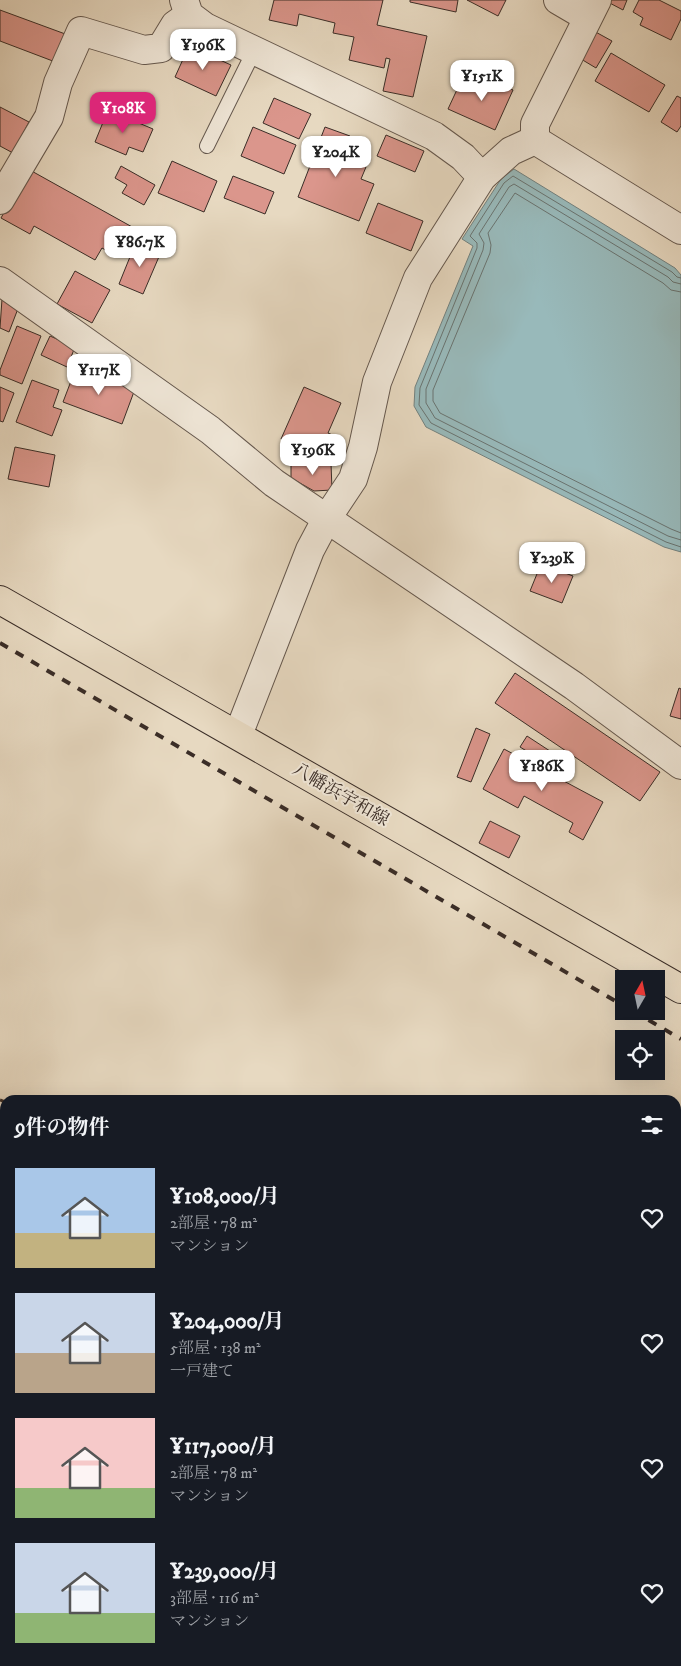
<!DOCTYPE html>
<html lang="ja">
<head>
<meta charset="utf-8">
<style>
	:root { --surface:#171b24; --page:#20242c; --text:#f1f3f6; --muted:#9ea1a6; --accent:#db2777 }
	body { margin:0; font-family:"IM FELL DW Pica","Noto Serif JP",serif; background:var(--page); color:var(--text); height:100vh; display:flex; flex-direction:column; font-size:19px; white-space:nowrap }
	* { box-sizing:border-box; margin:0 }
	p { font-size:16px; color:var(--muted) }
	.icon { flex:none; width:28px; height:28px; fill:none; stroke:currentColor; stroke-width:2; stroke-linecap:round; stroke-linejoin:round }
	.map { position:relative; flex:1; overflow:hidden }
	.sheet { position:absolute; left:0px; top:1095px; width:681px; height:571px; display:flex; flex-direction:column; background:var(--surface); border-radius:15px 15px 0 0; box-shadow:0 5px 20px #0002 }
	.sheet>* { flex:none }
	.needle { width:32px; rotate:9deg }
	.buttons { position:absolute; left:615px; top:970px; display:grid; gap:10px }
	.buttons a { display:grid; place-items:center; width:50px; height:50px; border-radius:0px; background:var(--surface); box-shadow:0 5px 20px #0002; font-size:25px }
	.price { position:absolute; translate:-50% -42px; padding:0 11px; border-radius:10px; background:#fff; color:#222; font-size:16px; line-height:32px; filter:drop-shadow(0 1px 2px #0008) }
	.price::after { content:''; position:absolute; left:50%; top:30px; width:15px; height:11px; margin-left:-8px; background:inherit; clip-path:polygon(0 0,100% 0,50% 100%) }
	.price.selected { background:var(--accent); color:#fff }
	ul { padding:0; list-style:none }
	li { display:flex; align-items:center; gap:15px; height:125px; padding:0 15px }
	li span { display:grid; place-items:center; flex:none; width:140px; height:100px; border-radius:0px; color:#555 }
	li>.icon { margin-inline-start:auto }
	span .icon { width:60px; height:60px; fill:#fffc; stroke-width:1 }
	li b { font-size:21px }
	h2 { display:flex; justify-content:space-between; align-items:center; height:60px; padding:0 15px; font-size:21px }
	.map>svg:first-child { display:block }
	.water { fill:#98b9ba; stroke:#72817f }
	.lines { fill:none; stroke-linecap:round; stroke-linejoin:round }
	.shore { stroke:#697370; stroke-width:1 }
	.building { fill:#db968c; stroke:#3a2d27 }
	.lane-casing { stroke:#65584e; stroke-width:16 }
	.street-casing { stroke:#65584e; stroke-width:30 }
	.primary-casing { stroke:#3a2d27; stroke-width:30 }
	.path { stroke:#3a2d27; stroke-width:3; stroke-dasharray:4 2.5; stroke-linecap:butt }
	.lane { stroke:#efe6d7; stroke-width:14 }
	.street { stroke:#efe6d7; stroke-width:28 }
	.primary { stroke:#e7d9c1; stroke-width:28 }
	.rail { stroke:#3a2d27; stroke-width:4; stroke-dasharray:9 9; stroke-linecap:butt }
	.labels { text-anchor:middle; stroke-width:4; stroke-linejoin:round; paint-order:stroke }
	.street-label { font-size:18px; fill:#3a2d27; stroke:#efe6d7 }
</style>
</head>
<body>
<div class="map">
<svg width="681" height="1666" viewBox="0 0 681 1666">
	<rect width="100%" height="100%" fill="#e7d9c1"/>
	<filter id="stains"><feTurbulence type="fractalNoise" baseFrequency=".004" numOctaves="4"/><feColorMatrix values="0 0 0 0 .2 0 0 0 0 .09 0 0 0 0 .02 0 0 0 .5 -.17"/></filter>
	<radialGradient id="worn" r=".72"><stop offset=".6" stop-color="#630" stop-opacity="0"/><stop offset="1" stop-color="#630" stop-opacity=".3"/></radialGradient>
	<polygon class="water" points="514,169 675,268 681,275 681,552 664,547 426,427 414,406 415,387 473,246 462,239 501,179"/>
	<g class="lines">
		<g class="shore">
			<polyline points="681,278 677,277 672,272 513,176 504,183 470,236 477,243 477,248 420,388 419,405 431,423 666,542 681,547"/>
			<polyline points="681,284 673,282 668,277 514,184 509,187 479,234 484,243 483,250 426,389 426,403 435,418 668,536 681,540"/>
			<polyline points="681,292 671,290 663,283 515,193 488,233 491,245 490,253 433,390 433,401 440,413 671,529 681,533"/>
		</g>
	</g>
	<g class="building">
		<polygon points="274,0 383,0 377,25 427,36 413,97 383,91 390,59 386,58 384,68 349,60 354,37 333,33 335,23 299,14 297,26 269,20"/>
		<polygon points="410,0 458,0 456,12 410,2"/>
		<polygon points="467,0 506,0 498,16"/>
		<polygon points="604,0 627,0 623,10"/>
		<polygon points="639,0 659,0 681,11 681,19 671,40 640,25 643,18 633,12"/>
		<polygon points="0,10 68,35 58,63 0,41"/>
		<polygon points="592,30 612,41 596,68 576,56"/>
		<polygon points="189,46 231,65 216,96 175,77"/>
		<polygon points="611,53 665,85 649,112 595,81"/>
		<polygon points="483,76 513,90 495,130 448,109 461,81 478,88"/>
		<polygon points="677,96 681,98 681,126 677,132 661,122"/>
		<polygon points="274,98 311,114 299,139 263,123"/>
		<polygon points="0,107 29,122 13,153 0,146"/>
		<polygon points="108,110 153,129 143,152 129,147 126,155 95,142"/>
		<polygon points="253,127 296,145 284,174 241,156"/>
		<polygon points="325,127 350,136 342,157 366,167 361,179 374,184 359,221 298,197"/>
		<polygon points="386,135 424,151 415,172 377,156"/>
		<polygon points="172,161 217,181 204,212 158,193"/>
		<polygon points="121,166 155,185 144,205 122,193 127,185 115,178"/>
		<polygon points="28,169 134,228 118,257 102,248 95,260 34,226 30,234 1,218"/>
		<polygon points="233,176 274,192 265,214 224,198"/>
		<polygon points="378,203 423,221 411,251 366,233"/>
		<polygon points="136,242 161,252 143,294 119,284"/>
		<polygon points="75,271 110,290 92,323 57,304"/>
		<polygon points="2,299 19,306 9,332 0,328"/>
		<polygon points="17,326 41,336 22,384 0,375 0,370"/>
		<polygon points="50,336 75,347 67,367 41,355"/>
		<polygon points="76,368 135,389 122,424 63,402"/>
		<polygon points="32,380 59,390 53,407 62,410 52,436 16,422"/>
		<polygon points="0,387 14,393 3,422 0,421"/>
		<polygon points="304,387 341,403 328,433 337,437 327,458 281,439"/>
		<polygon points="15,447 55,455 49,487 8,479"/>
		<polygon points="331,463 332,490 314,491 291,478 291,465"/>
		<polygon points="541,564 573,576 562,603 530,591"/>
		<polygon points="515,673 660,772 640,801 495,703"/>
		<polygon points="679,688 681,689 681,719 670,716"/>
		<polygon points="476,728 490,734 471,782 457,777"/>
		<polygon points="527,736 553,753 546,763 520,747"/>
		<polygon points="504,749 603,802 583,840 569,832 573,823 524,796 518,808 483,789"/>
		<polygon points="490,821 520,836 509,858 479,843"/>
	</g>
	<g class="lines">
		<g class="lane-casing">
			<polyline id="lane" points="207,146 254,51"/>
		</g>
		<g class="street-casing">
			<g id="street">
				<polyline points="184,0 189,15 205,27 434,136 463,157 482,177"/>
				<polyline points="558,0 587,17"/>
				<polyline points="535,140 681,230"/>
				<polyline points="535,140 535,124 597,0"/>
				<polyline points="0,200 49,117 58,83 81,31 144,50 161,48 175,25 189,15"/>
				<polyline points="0,281 210,430 274,483 574,686 681,765"/>
				<polyline points="238,735 310,550 327,518 353,479 363,447 377,382 418,278 482,177 511,151 535,140"/>
			</g>
		</g>
		<g class="primary-casing">
			<polyline id="primary" points="0,600 681,989"/>
		</g>
		<g class="path">
			<polyline points="0,1100 5,1102"/>
			<polyline points="676,1156 681,1142"/>
			<polyline points="676,1345 681,1346"/>
			<polyline points="0,1537 5,1538"/>
			<polyline points="457,1661 474,1666"/>
			<polyline points="498,1666 499,1661"/>
		</g>
		<use href="#lane" class="lane"/>
		<use href="#street" class="street"/>
		<use href="#primary" class="primary"/>
		<g class="rail">
			<polyline points="0,643 624,1006"/>
			<polyline points="633,1011 681,1039"/>
		</g>
	</g>
	<g class="labels">
		<g class="street-label">
			<text transform="translate(341 794) rotate(30)" y="6">八幡浜宇和線</text>
		</g>
	</g>
	<rect width="100%" height="100%" filter="url(#stains)"/>
	<rect width="100%" height="100%" fill="url(#worn)"/>
</svg>
<div class="buttons">
<a><svg class="needle" viewBox="-14 -14 28 28"><path d="M0-13l5 13h-10z" fill="#e53935"/><path d="M0 13l5-13h-10z" fill="#9ea1a6"/></svg></a>
<a><svg class="icon" aria-label="locate" viewBox="0 0 24 24"><circle cx="12" cy="12" r="6"/><path d="M12 2v4M12 18v4M2 12h4M18 12h4"/></svg></a>
</div>
<b class="price" style="left:203px;top:71px">¥196K</b>
<b class="price" style="left:482px;top:102px">¥151K</b>
<b class="price selected" style="left:123px;top:134px">¥108K</b>
<b class="price" style="left:336px;top:178px">¥204K</b>
<b class="price" style="left:140px;top:268px">¥86.7K</b>
<b class="price" style="left:99px;top:396px">¥117K</b>
<b class="price" style="left:313px;top:476px">¥196K</b>
<b class="price" style="left:552px;top:584px">¥239K</b>
<b class="price" style="left:542px;top:792px">¥186K</b>
<section class="sheet">
<h2>9件の物件<svg class="icon" aria-label="filters" viewBox="0 0 24 24"><path d="M4 7h16M4 17h16"/><circle cx="9" cy="7" r="2"/><circle cx="15" cy="17" r="2"/></svg></h2>
<ul>
<li><span style="background:linear-gradient(#a9c7e8 65%,#c2b280 0)"><svg class="icon" aria-label="home" viewBox="0 0 24 24"><path d="M3 11l9-7 9 7M6 9v11h12V9"/></svg></span><div><b>¥108,000/月</b><p>2部屋 · 78 m²</p><p>マンション</p></div><svg class="icon" aria-label="heart" viewBox="0 0 24 24"><path d="M12 20l-8-8c-3-5 5-10 8-4 3-6 11-1 8 4z"/></svg></li>
<li><span style="background:linear-gradient(#c9d6e8 60%,#b9a48a 0)"><svg class="icon" aria-label="home" viewBox="0 0 24 24"><path d="M3 11l9-7 9 7M6 9v11h12V9"/></svg></span><div><b>¥204,000/月</b><p>5部屋 · 138 m²</p><p>一戸建て</p></div><svg class="icon" aria-label="heart" viewBox="0 0 24 24"><path d="M12 20l-8-8c-3-5 5-10 8-4 3-6 11-1 8 4z"/></svg></li>
<li><span style="background:linear-gradient(#f6c9c9 70%,#8fb573 0)"><svg class="icon" aria-label="home" viewBox="0 0 24 24"><path d="M3 11l9-7 9 7M6 9v11h12V9"/></svg></span><div><b>¥117,000/月</b><p>2部屋 · 78 m²</p><p>マンション</p></div><svg class="icon" aria-label="heart" viewBox="0 0 24 24"><path d="M12 20l-8-8c-3-5 5-10 8-4 3-6 11-1 8 4z"/></svg></li>
<li><span style="background:linear-gradient(#c9d6e8 70%,#8fb573 0)"><svg class="icon" aria-label="home" viewBox="0 0 24 24"><path d="M3 11l9-7 9 7M6 9v11h12V9"/></svg></span><div><b>¥239,000/月</b><p>3部屋 · 116 m²</p><p>マンション</p></div><svg class="icon" aria-label="heart" viewBox="0 0 24 24"><path d="M12 20l-8-8c-3-5 5-10 8-4 3-6 11-1 8 4z"/></svg></li>
</ul>
</section>
</div>
</body>
</html>
